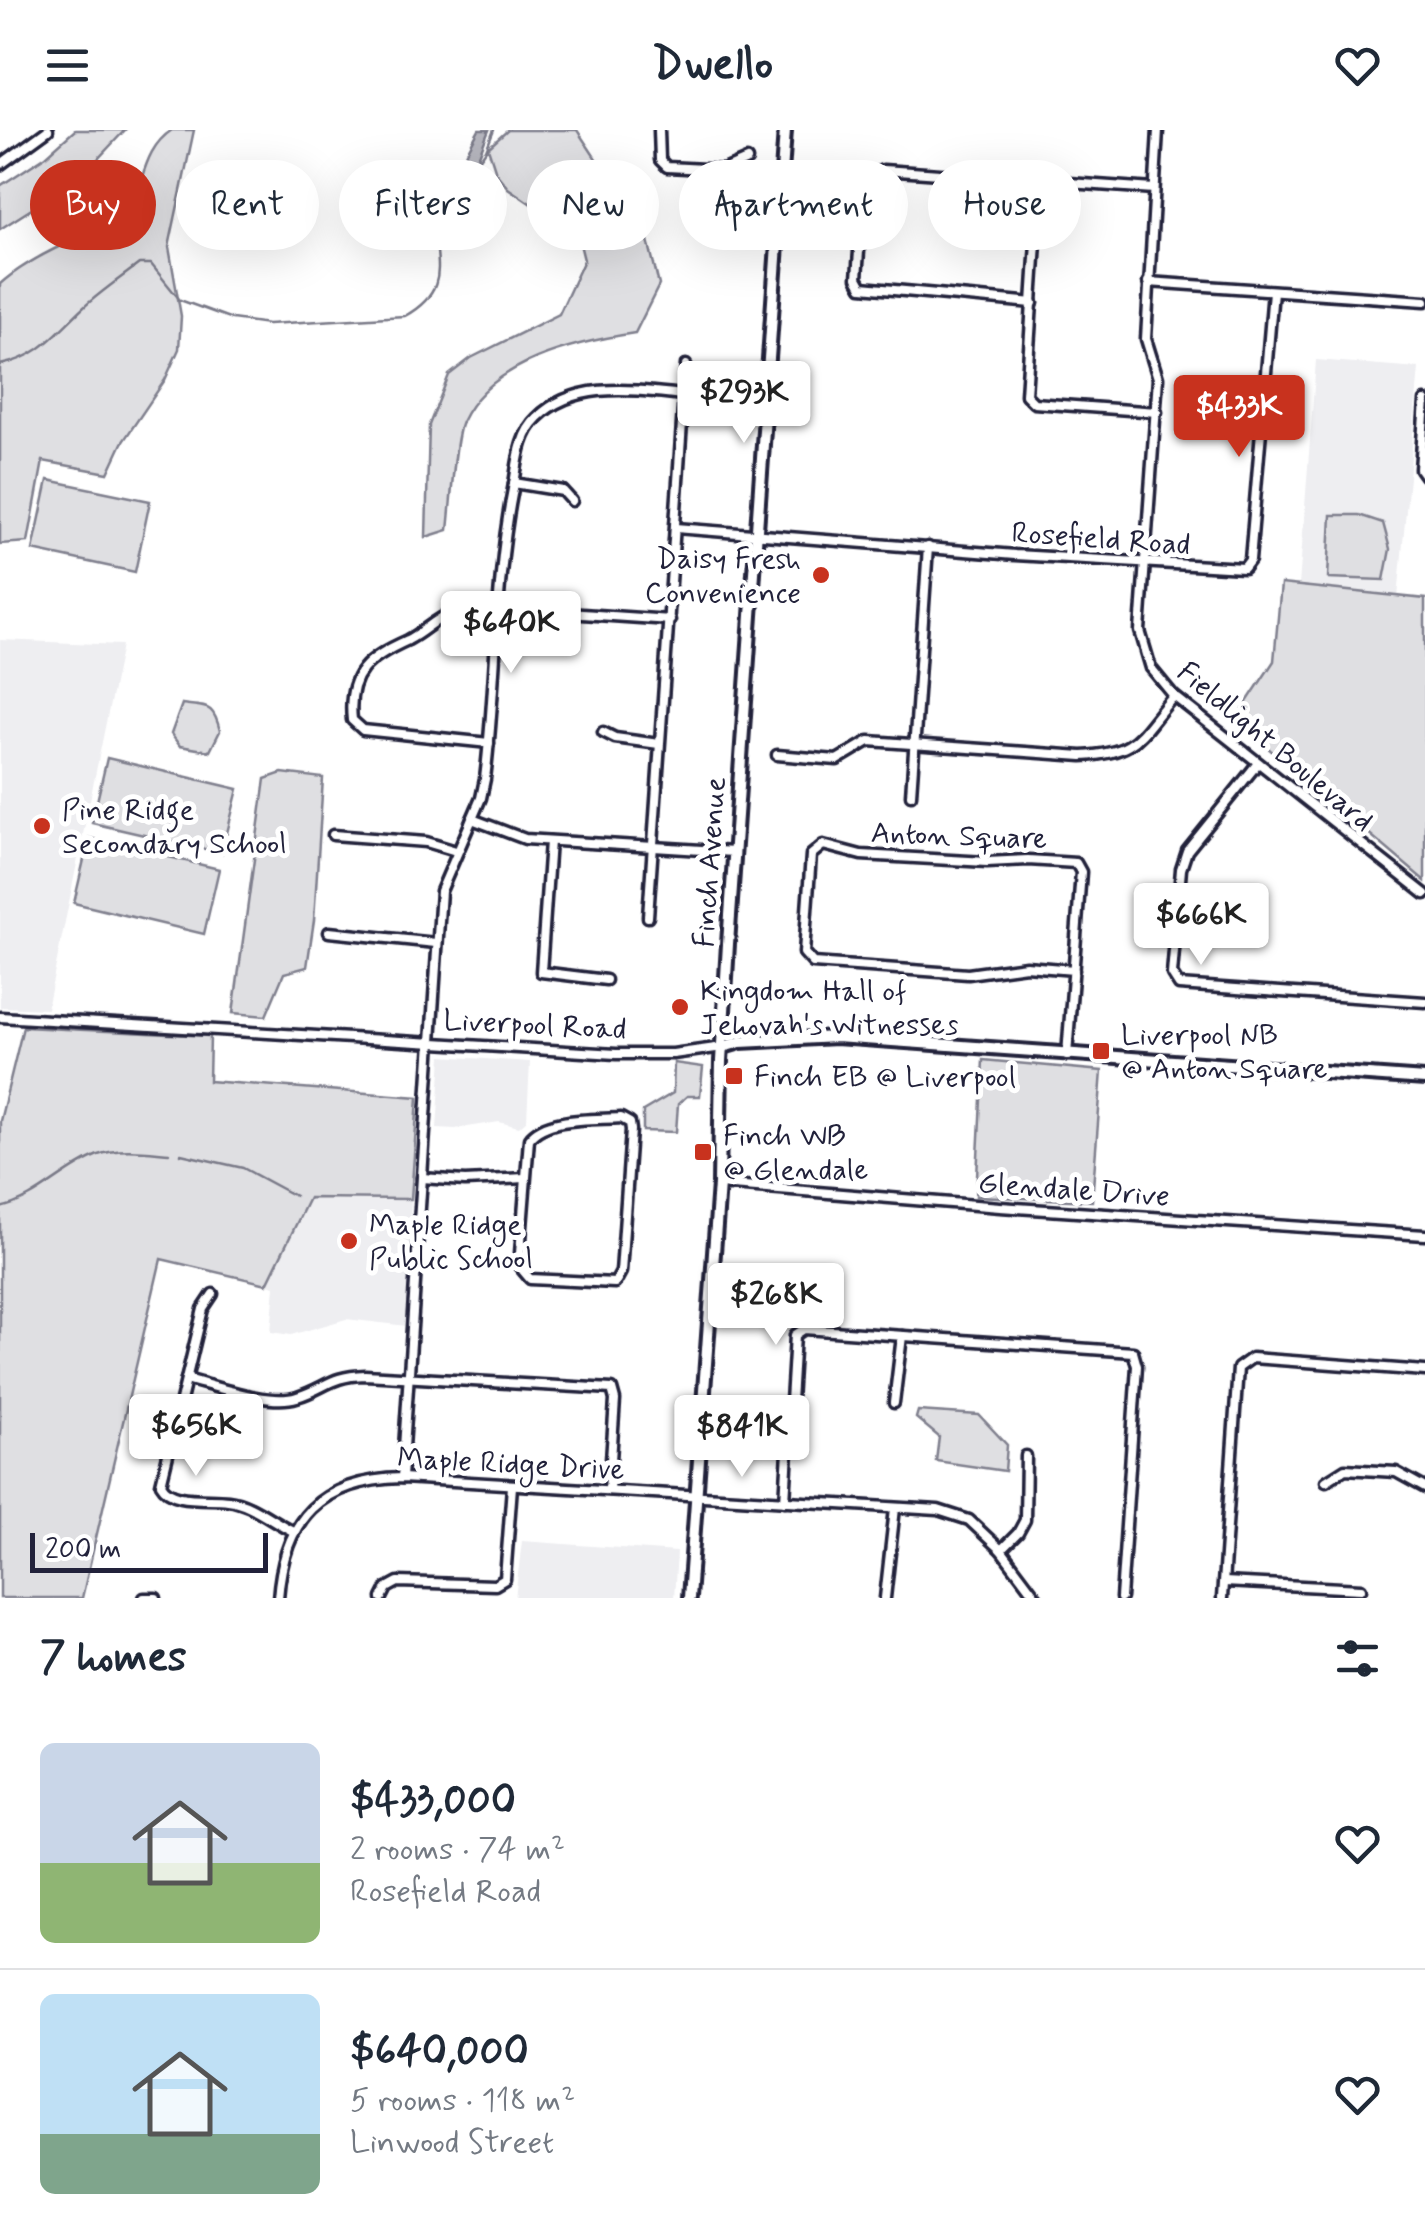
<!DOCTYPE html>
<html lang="en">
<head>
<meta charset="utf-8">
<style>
	:root { --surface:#fff; --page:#f2f2f3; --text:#1f2937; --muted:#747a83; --line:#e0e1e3; --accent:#c8321e }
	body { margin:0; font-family:Mynerve,sans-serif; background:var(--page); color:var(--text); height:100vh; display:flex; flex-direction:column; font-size:38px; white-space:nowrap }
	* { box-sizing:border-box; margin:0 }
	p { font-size:32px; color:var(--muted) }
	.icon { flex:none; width:55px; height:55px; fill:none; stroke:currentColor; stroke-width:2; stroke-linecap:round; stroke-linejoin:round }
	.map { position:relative; height:1468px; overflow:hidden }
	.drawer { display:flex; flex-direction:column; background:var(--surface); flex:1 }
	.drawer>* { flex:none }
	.banner { position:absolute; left:30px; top:30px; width:1365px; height:90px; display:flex; gap:20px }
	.scale { position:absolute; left:30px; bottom:25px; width:238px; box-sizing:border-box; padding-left:10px; border:5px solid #22223b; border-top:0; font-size:28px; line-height:35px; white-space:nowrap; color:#22223b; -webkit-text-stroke:8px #fff; paint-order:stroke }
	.price { position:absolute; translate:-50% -85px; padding:0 22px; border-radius:10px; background:#fff; color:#222; font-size:32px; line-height:65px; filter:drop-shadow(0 2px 5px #0008) }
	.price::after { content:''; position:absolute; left:50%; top:60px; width:30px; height:22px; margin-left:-15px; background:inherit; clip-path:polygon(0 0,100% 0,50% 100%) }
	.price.on { background:var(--accent); color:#fff }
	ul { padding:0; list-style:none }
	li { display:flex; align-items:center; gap:30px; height:250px; padding:0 40px }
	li+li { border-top:2px solid var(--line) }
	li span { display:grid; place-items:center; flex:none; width:280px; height:200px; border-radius:15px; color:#555 }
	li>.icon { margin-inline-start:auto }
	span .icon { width:120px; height:120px; fill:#fffc; stroke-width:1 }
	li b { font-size:42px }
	h2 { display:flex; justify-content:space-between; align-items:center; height:120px; padding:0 40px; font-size:42px }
	.chip { padding:0 35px; border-radius:45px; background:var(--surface); box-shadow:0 10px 40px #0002; font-size:35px; line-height:90px }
	.chip.on { background:var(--accent); color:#fff }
	header { display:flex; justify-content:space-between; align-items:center; height:130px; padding:0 40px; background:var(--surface); font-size:45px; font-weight:800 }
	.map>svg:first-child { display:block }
	.built { fill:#eeeef1 }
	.green { fill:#dfdfe2; stroke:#80808e; stroke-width:2.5 }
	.water { fill:#b4b4bc; stroke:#7a7a88; stroke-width:2.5 }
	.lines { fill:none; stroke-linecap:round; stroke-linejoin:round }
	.stream { stroke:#7a7a88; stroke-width:2.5 }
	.minor-casing { stroke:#22223b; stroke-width:15 }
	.major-casing { stroke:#22223b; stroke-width:18 }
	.minor { stroke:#fff; stroke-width:8 }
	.major { stroke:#fff; stroke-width:10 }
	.poi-dot { fill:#c8321e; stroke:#fff; stroke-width:4 }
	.labels { text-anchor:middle; stroke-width:10; stroke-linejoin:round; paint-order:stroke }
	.street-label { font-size:30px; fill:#22223b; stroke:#fff }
	.poi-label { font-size:30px; fill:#22223b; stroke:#fff; text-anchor:start }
</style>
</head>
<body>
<header><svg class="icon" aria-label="menu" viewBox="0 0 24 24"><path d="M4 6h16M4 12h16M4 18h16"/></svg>Dwello<svg class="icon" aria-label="heart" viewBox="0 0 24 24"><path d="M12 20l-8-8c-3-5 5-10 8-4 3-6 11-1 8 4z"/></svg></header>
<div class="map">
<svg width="1425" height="1468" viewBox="0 0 1425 1468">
	<rect width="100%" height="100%" fill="#fff"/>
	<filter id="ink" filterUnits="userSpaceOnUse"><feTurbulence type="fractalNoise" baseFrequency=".01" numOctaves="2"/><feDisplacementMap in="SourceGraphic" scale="20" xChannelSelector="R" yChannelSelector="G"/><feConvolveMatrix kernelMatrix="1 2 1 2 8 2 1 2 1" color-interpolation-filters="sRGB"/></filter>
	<g filter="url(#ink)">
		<g class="built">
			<polygon points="1316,230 1419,238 1398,468 1299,456"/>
			<polygon points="0,510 122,515 47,879 0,877"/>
			<polygon points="442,926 530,932 527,990 519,997 499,992 455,999 437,998"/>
			<polygon points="309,1068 411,1069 407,1196 346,1189 291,1205 271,1202 275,1156 267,1154"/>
			<polygon points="522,1411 677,1422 674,1468 515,1468"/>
		</g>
		<g class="green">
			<polygon points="75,0 125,0 79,49 0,99 0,56 46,26"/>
			<path d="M172,0H194L169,117L181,186L179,219L165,250L122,313L108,343L43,331L28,412L0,414V154C20,136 43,124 67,113C87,104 115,102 128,81C145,53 142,20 172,0Z"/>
			<path d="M508,0H577L647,106L659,155L635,203C576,212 490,231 462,292C454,310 451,376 448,400L426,407L429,295L449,245L471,228L559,184L584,130L578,106L508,58L496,43L488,18Z"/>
			<polygon points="48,350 150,371 135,442 33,420"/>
			<polygon points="1331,385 1359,385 1383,393 1390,419 1384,450 1328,448"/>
			<polygon points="1281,454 1425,469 1425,751 1235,590 1274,531"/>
			<path d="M182,574C206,578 213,572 220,601L210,621L180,616L171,604Z"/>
			<polygon points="107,628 238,659 222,723 92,693"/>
			<polygon points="282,643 323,648 314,790 307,837 284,843 266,886 233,883 265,649"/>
			<polygon points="89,708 219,739 204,804 74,773"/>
			<polygon points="23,897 210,906 209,951 418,967 411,1069 309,1068 267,1154 161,1129 82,1468 0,1468 0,991"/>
			<polygon points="983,930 1102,941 1092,1071 976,1066"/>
			<polygon points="674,933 703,937 700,966 687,966 678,974 676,1002 643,1001 643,981 673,963"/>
			<polygon points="918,1281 979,1285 1007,1315 1005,1341 936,1331 939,1307 916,1288"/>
		</g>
		<polygon class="water" points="479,0 489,0 465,61 456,69 450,63 449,55"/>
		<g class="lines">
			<g class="stream">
				<polyline points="472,40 486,20 494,0"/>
				<path d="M0,235C40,227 55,204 83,178C100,162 121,148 139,134H151L180,170L232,189L268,194L405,186C471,149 410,108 452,59"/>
				<polyline points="181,1024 243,1038 295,1066"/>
				<path d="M0,1078C37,1070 63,1039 98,1025C120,1017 146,1021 169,1023"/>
			</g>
			<g class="minor-casing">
				<g id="minor">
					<polyline points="659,0 660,30 667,37 724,40 747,30"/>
					<polyline points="1158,0 1146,209 1158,248 1140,501 1151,538 1174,566 1425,764"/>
					<polyline points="0,35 48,0"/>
					<polyline points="1040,51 1026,265 1034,273 1157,282"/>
					<polyline points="1148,152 1425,171"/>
					<polyline points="1033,173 862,157 857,148 864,55 868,46 883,40 1154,59"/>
					<polyline points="1425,271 1420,339 1425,346"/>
					<polyline points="514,353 563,361 572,371"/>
					<polyline points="676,398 1015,425 1244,438 1250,430 1273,161"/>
					<polyline points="603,602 615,608 659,614"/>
					<path d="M489,613L363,600L352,590C347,543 368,528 408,510C424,502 436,488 453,482C479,473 511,479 538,481C582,484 626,487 670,490"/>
					<path d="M777,625L837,630L869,611L1082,626C1141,623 1139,604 1174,566"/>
					<polyline points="1258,633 1187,721 1181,739 1172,844 1179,855 1425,872"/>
					<polyline points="911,665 928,417"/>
					<polyline points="472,689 525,709 734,722"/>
					<polyline points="333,705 426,712 456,721"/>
					<polyline points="550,711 541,842 606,850"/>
					<polyline points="648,787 686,235"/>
					<polyline points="329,802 436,813"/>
					<polyline points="0,887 616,924 673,924 723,917"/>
					<polyline points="1067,925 1081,742 1076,733 1028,730 987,732 861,725 823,715 811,725 804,823 813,833 968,844 1026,836 1074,840"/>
					<path d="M621,988L630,993L631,1000L621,1142L615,1153L530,1149L519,1136L529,1009C546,986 595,990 621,988Z"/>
					<polyline points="422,1048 465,1051 525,1048"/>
					<polyline points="719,1054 1000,1077 1425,1105"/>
					<path d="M213,1164L203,1179L161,1354C172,1374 207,1367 228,1370C252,1373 271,1391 293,1401"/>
					<path d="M186,1249C214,1256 270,1276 297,1267C326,1258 330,1246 365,1245L612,1259L615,1270L609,1360"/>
					<polyline points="894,1273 902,1206"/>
					<path d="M402,1348L441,761L481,668L485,649C497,552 494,455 513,359C518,335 518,306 537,288C575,250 635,260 683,265"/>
					<polyline points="1326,1351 1345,1339 1396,1342 1425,1358"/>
					<polyline points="785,1371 795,1205 804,1199 1133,1222 1137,1236 1121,1468"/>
					<polyline points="1001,1420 1018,1403 1025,1390 1026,1326"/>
					<polyline points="1224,1452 1361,1459"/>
					<polyline points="144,1468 156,1468"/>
					<path d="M278,1468C284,1388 320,1350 402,1348L938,1380L969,1390L1001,1420L1037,1468"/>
					<polyline points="382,1468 387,1458 398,1452 495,1455 505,1449 512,1356"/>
					<polyline points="885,1468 895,1378"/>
					<polyline points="1222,1468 1238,1238 1252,1228 1425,1241"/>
				</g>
			</g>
			<g class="major-casing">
				<g id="major">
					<polyline points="723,917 740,912 836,907 1425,949"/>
					<polyline points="689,1468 719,1054 721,931 728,814 785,0"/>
				</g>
			</g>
			<use href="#minor" class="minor"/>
			<use href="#major" class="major"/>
		</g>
	</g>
	<g class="poi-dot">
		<circle cx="821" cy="445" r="10"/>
		<circle cx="42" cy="696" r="10"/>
		<circle cx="680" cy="877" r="10"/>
		<rect x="1091" y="911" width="20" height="20" rx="5"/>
		<rect x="724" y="936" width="20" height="20" rx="5"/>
		<rect x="693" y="1012" width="20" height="20" rx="5"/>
		<circle cx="349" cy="1111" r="10"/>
	</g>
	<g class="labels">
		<g class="street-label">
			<text transform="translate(1101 408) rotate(4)" y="10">Rosefield Road</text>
			<text transform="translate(1276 616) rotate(40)" y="10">Fieldlight Boulevard</text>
			<text transform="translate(959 705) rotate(2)" y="10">Anton Square</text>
			<text transform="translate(709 732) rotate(-86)" y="10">Finch Avenue</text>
			<text transform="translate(535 894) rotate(3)" y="10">Liverpool Road</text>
			<text transform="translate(1074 1059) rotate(4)" y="10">Glendale Drive</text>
			<text transform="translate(511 1333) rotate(3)" y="10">Maple Ridge Drive</text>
		</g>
		<g class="poi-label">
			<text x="801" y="438" text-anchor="end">Daisy Fresh<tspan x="801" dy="34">Convenience</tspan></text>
			<text x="62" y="689">Pine Ridge<tspan x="62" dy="34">Secondary School</tspan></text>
			<text x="700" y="870">Kingdom Hall of<tspan x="700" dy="34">Jehovah's Witnesses</tspan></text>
			<text x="1121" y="914">Liverpool NB<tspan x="1121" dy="34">@ Anton Square</tspan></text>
			<text x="754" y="956">Finch EB @ Liverpool</text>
			<text x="723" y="1015">Finch WB<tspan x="723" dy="34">@ Glendale</tspan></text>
			<text x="369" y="1104">Maple Ridge<tspan x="369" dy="34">Public School</tspan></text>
		</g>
	</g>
</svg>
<div class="scale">200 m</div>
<b class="price" style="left:744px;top:316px">$293K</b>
<b class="price on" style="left:1239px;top:330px">$433K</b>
<b class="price" style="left:511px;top:546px">$640K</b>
<b class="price" style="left:1201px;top:838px">$666K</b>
<b class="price" style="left:776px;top:1218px">$268K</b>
<b class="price" style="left:196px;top:1349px">$656K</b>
<b class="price" style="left:742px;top:1350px">$841K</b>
<div class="banner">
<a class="chip on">Buy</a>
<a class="chip">Rent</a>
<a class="chip">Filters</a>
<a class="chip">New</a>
<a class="chip">Apartment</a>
<a class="chip">House</a>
</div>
</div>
<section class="drawer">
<h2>7 homes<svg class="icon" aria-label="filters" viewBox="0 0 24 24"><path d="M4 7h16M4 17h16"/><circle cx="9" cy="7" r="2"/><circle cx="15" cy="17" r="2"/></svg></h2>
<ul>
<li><span style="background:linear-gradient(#c9d6e8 60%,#8fb573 0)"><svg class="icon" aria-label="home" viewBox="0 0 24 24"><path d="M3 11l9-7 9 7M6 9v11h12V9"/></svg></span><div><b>$433,000</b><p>2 rooms · 74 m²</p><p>Rosefield Road</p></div><svg class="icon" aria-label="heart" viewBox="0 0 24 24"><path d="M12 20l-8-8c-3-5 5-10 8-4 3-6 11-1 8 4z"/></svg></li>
<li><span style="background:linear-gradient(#bfe0f5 70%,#7fa58c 0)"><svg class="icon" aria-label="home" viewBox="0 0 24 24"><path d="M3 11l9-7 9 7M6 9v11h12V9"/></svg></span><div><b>$640,000</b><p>5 rooms · 118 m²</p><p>Linwood Street</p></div><svg class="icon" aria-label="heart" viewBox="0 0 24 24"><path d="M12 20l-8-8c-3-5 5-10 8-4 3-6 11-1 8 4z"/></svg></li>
</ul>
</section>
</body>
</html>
